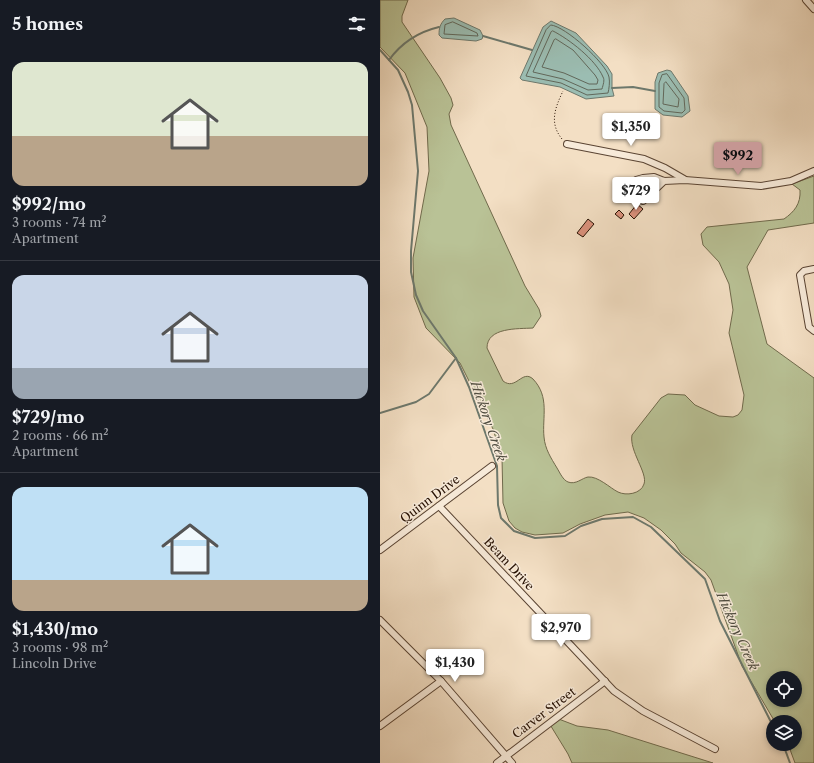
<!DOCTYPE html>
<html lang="en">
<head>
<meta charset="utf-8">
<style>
	:root { --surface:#171b24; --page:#242831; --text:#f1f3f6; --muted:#9ea1a6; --line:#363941; --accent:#c59692 }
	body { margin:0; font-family:"Libre Caslon Text",serif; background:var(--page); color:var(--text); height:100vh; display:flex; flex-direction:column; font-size:15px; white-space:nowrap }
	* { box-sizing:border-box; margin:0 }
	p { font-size:13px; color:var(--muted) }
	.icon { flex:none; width:22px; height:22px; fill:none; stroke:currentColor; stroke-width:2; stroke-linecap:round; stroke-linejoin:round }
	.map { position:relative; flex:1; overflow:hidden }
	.drawer { display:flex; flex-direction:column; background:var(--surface); width:380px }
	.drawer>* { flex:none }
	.tools { position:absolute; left:386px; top:671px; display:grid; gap:8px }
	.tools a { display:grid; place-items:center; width:36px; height:36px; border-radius:50%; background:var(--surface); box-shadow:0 2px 6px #0003; font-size:20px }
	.price { position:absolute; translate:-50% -34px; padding:0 9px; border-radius:4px; background:#fff; color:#222; font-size:13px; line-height:26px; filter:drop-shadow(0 1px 2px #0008) }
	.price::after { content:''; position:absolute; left:50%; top:24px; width:12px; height:9px; margin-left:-6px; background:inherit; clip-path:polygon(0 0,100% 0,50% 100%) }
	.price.current { background:var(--accent); color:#111 }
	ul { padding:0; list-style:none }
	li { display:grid; align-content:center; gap:8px; height:212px; padding:0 12px }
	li+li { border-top:1px solid var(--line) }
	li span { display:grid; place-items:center; height:124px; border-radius:12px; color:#555 }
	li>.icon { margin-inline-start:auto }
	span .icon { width:72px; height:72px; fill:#fffc; stroke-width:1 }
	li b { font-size:17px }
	h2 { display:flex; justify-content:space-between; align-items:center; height:48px; padding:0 12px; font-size:17px }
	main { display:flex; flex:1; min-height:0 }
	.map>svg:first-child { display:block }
	.green { fill:#b9c296; stroke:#706a4c; fill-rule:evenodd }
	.water { fill:#9bbdb2; stroke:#6d786c }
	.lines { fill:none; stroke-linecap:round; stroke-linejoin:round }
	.shore { stroke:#61675a; stroke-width:1 }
	.stream { stroke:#6d786c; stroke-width:2 }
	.building { fill:#db917c; stroke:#271103 }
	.minor-casing { stroke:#5a4433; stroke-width:8 }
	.path { stroke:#271103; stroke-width:1; stroke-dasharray:1 2; stroke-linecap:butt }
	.minor { stroke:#f7ead9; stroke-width:6 }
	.labels { text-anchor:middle; stroke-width:3; stroke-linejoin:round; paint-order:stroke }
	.street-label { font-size:12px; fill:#271103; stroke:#f7ead9 }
	.water-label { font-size:13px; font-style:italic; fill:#504d40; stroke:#f7ead9 }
</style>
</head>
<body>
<main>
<section class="drawer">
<h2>5 homes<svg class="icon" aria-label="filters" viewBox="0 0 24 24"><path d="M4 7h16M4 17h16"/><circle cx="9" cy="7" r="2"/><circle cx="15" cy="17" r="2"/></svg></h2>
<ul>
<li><span style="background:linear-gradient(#dfe7d0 60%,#b9a48a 0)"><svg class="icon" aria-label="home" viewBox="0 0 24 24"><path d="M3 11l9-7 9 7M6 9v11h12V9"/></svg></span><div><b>$992/mo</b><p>3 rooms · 74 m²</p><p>Apartment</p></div></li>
<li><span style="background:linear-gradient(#c9d6e8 75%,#9aa5b1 0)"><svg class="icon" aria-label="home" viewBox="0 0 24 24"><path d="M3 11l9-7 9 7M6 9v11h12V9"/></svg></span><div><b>$729/mo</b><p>2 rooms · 66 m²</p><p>Apartment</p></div></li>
<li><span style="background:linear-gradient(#bfe0f5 75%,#b9a48a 0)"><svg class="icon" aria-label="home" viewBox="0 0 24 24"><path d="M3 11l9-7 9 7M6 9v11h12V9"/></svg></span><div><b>$1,430/mo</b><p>3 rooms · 98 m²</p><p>Lincoln Drive</p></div></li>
</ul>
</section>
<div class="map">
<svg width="434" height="763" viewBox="0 0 434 763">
	<rect width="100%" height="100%" fill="#f3dfc4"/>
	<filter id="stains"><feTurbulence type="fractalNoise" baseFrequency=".005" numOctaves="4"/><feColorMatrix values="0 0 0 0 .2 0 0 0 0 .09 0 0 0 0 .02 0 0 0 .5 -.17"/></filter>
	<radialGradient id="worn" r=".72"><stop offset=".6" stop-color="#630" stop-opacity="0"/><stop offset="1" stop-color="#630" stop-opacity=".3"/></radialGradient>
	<g class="green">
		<path d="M0,0H28L22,16V22L60,78L71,98L73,105L69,114L71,125L145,286L159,309L161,316L153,328C138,329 107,327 107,348L123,381C136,391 142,369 153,379C170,397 162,417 164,437C165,449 171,458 177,468C180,473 183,480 188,482C196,485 202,478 208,477C218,476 230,488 238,492C246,496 261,494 264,484C268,473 249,451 252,435L281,398L288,394L305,395L315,405L339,416L353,417L358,415L362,410L364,395L349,333L353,310L349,284L339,262L323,245L321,234L327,227L404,219C414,212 421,204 420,190L412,184L434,176V223L388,230L367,267L387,344L434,378V763H415L408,744H415V722H395L362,666L331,580L325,572L301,553L295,544L281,530L264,518L248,512L225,515L200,524L183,533L155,535L142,532L135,528L129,521L123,503L122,458L113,429L80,363L46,328L34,297L33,258L49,171L47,127L25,73L0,47ZM393,678H415V700H393Z"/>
		<polygon points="176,718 197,726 228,730 333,763 192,763 188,754 169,723"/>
	</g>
	<g class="water">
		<path d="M74,18L100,30L103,36L102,39L96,41L62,38L59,35C59,28 60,24 65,19Z"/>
		<polygon points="171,21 196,33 227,66 232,74 232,88 234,96 206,99 180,87 142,80 140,78 163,27"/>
		<polygon points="287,70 291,71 308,96 310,111 302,117 283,115 275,109 275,82 278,73"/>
	</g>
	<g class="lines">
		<g class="shore">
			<polygon points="73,22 97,33 98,36 64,34 65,25"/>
			<path d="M171,25C185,26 226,63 229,77C230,82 229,89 228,93L207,95L181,83L146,76L166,30Z"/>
			<path d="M173,31C189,39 216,60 223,77C225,80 223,85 222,89L208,90L183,79L153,72L171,32Z"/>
			<polygon points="176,39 193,50 215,75 218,80 217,84 209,84 184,73 162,67 174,40"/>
			<polygon points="287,74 304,98 305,110 302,113 284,111 279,107 279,83 282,75"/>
			<polygon points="286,82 299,99 298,107 283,104 284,84"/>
		</g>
		<g class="stream">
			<polyline points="103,36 152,50"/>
			<polyline points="0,50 18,70 28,92 32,105 38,171 31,251 31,272 36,295 43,311 76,358 89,387 117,466 118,505 121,518 134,531 155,538 185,536 201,526 222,519 253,517 271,527 325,579 340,621 393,726"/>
			<path d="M9,60C22,42 38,32 59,27"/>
			<polyline points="232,88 253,87 275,91"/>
			<polyline points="0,413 36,402 49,394 76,358"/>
			<polyline points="403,744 410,763"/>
		</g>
	</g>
	<g class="building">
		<polygon points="264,182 269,189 261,196 258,194 255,189"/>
		<polygon points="257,204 263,209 254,219 249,214"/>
		<polygon points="239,210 244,215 241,219 235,214"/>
		<polygon points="208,219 214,224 203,237 197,233"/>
	</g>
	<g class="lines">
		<g class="minor-casing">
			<g id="minor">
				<polyline points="426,0 434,9"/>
				<polyline points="187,144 264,159 285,168 304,179"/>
				<polyline points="284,181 263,201 253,197 250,186 256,180 263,178 274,177 284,181 305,180 381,186 411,181 434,171"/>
				<polyline points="434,269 424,271 420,275 429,327 434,331"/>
				<polyline points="59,506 234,691 263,711 335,749"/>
				<polyline points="0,550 112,466"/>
				<polyline points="0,620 61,681 132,763"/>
				<polyline points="0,726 61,681"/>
				<polyline points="117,763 225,681"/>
			</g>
		</g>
		<path class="path" d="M182,139C169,123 175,108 183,91"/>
		<use href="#minor" class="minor"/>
	</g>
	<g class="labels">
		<g class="street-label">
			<text transform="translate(50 499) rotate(-37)" y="4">Quinn Drive</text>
			<text transform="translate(129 564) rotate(47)" y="4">Beam Drive</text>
			<text transform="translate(164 713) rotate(-37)" y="4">Carver Street</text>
		</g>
		<g class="water-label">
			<text transform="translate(109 421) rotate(71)" y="5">Hickory Creek</text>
			<text transform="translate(358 631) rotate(66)" y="5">Hickory Creek</text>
		</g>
	</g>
	<rect width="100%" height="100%" filter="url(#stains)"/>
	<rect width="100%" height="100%" fill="url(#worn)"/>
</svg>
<div class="tools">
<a><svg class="icon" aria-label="locate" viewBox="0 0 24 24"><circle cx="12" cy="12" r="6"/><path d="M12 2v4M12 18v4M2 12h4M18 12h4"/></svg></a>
<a><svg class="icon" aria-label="layers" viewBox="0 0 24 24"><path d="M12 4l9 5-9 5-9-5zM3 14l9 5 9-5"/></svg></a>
</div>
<b class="price" style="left:251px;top:147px">$1,350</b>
<b class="price current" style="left:358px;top:176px">$992</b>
<b class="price" style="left:256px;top:211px">$729</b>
<b class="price" style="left:181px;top:648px">$2,970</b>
<b class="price" style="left:75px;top:683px">$1,430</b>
</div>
</main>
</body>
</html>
